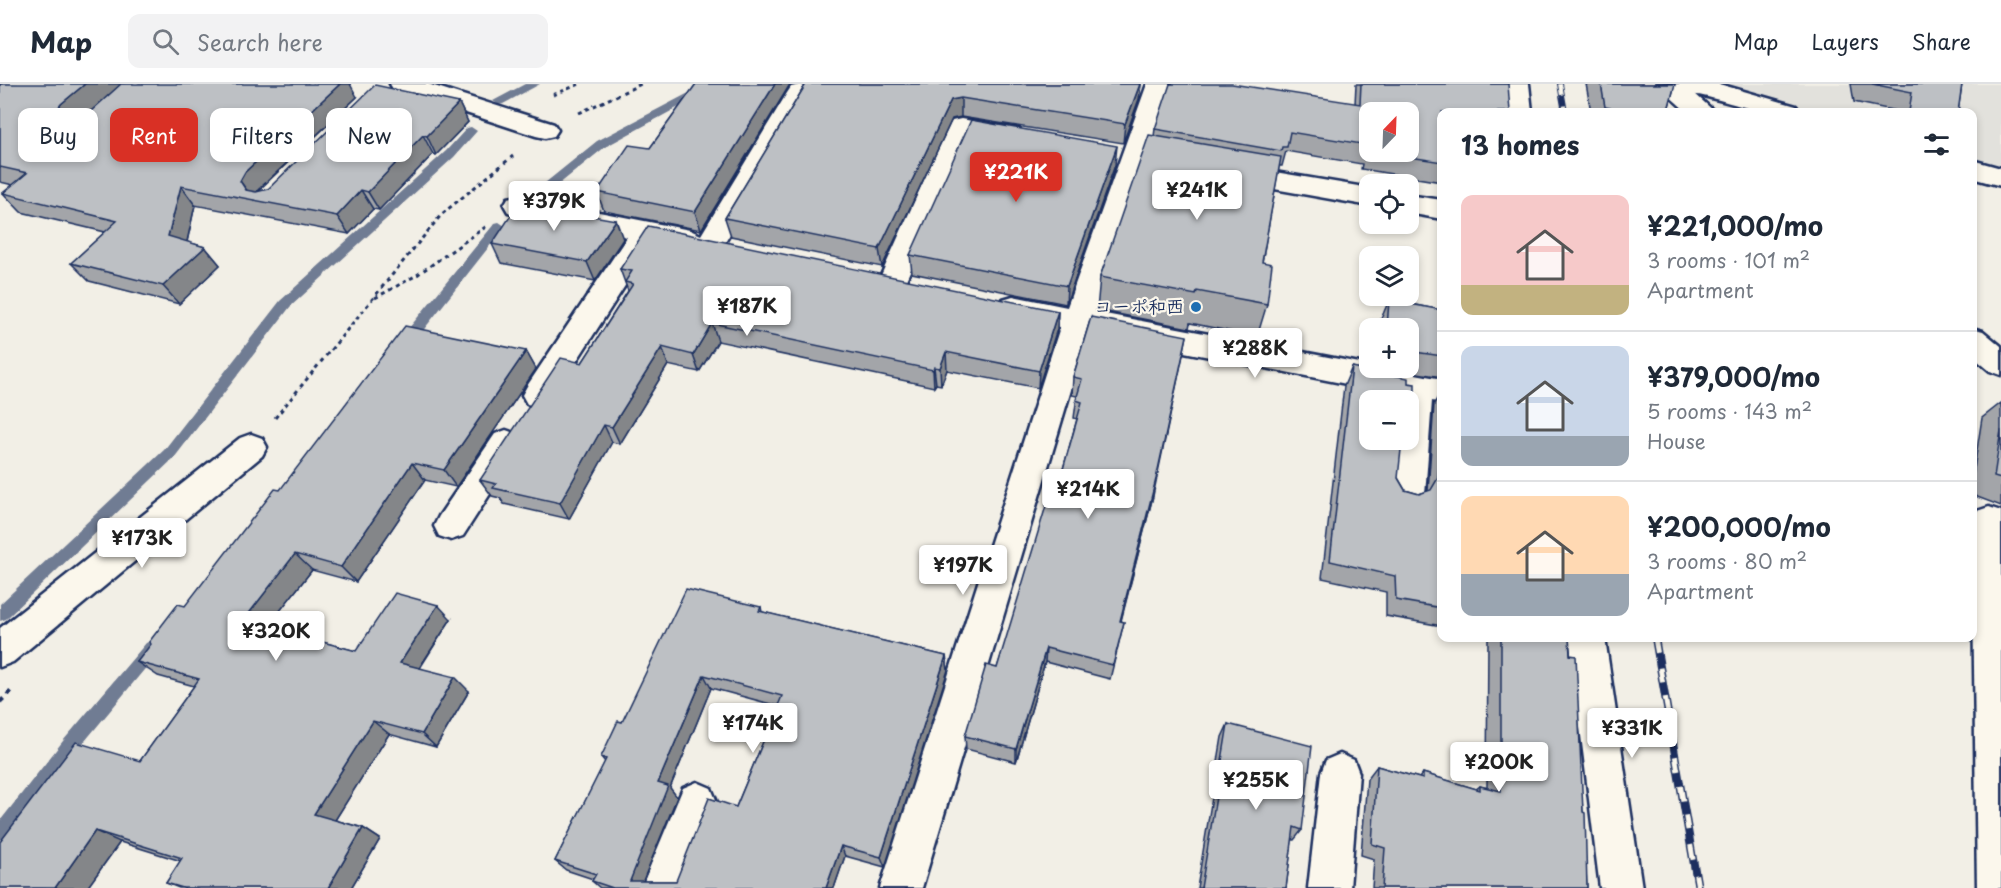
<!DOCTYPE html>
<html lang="en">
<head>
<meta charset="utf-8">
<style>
	:root { --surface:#fff; --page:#f2f2f3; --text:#1f2937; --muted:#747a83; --line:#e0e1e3; --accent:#d93025 }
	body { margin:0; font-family:"Playpen Sans","Klee One",sans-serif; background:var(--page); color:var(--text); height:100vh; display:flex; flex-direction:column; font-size:22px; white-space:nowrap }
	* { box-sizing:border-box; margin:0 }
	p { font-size:20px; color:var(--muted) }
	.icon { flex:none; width:33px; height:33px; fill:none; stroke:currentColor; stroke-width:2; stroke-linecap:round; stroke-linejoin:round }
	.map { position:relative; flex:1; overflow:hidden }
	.panel { position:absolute; left:1437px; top:24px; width:540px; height:534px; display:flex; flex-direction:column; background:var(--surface); border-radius:12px; box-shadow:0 3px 9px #0003 }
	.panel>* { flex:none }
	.banner { position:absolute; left:18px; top:24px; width:570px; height:54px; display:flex; gap:12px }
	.needle { width:39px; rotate:23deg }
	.fabs { position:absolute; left:1359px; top:18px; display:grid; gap:12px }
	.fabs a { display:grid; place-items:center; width:60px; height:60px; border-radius:12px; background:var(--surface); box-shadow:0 3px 9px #0003; font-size:30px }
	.price { position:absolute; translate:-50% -51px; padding:0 14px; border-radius:6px; background:#fff; color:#222; font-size:20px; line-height:39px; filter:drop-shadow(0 2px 3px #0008) }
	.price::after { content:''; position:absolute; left:50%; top:36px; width:18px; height:14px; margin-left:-9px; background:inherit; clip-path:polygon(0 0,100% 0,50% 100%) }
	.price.on { background:var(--accent); color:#fff }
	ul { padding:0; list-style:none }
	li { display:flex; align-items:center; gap:18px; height:150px; padding:0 24px }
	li+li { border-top:2px solid var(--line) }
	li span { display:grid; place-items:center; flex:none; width:168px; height:120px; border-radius:12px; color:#555 }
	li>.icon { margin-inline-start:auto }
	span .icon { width:72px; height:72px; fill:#fffc; stroke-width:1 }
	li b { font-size:26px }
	h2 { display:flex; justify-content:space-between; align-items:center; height:72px; padding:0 24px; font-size:26px }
	.chip { padding:0 21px; border-radius:12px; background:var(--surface); box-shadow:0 3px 9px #0003; font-size:21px; line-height:54px }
	.chip.on { background:var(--accent); color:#fff }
	header { display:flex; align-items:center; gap:36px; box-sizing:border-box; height:84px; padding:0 30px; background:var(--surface); border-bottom:2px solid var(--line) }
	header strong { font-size:28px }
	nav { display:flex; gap:33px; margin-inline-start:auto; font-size:21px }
	.search { width:420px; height:54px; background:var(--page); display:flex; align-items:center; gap:15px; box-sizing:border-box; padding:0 21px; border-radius:12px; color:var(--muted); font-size:22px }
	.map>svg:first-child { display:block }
	.built { fill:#e2e1dc }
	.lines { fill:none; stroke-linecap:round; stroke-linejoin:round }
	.stream { fill:#707b93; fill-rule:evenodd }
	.street-casing { stroke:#1b2f5e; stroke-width:5 }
	.secondary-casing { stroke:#1b2f5e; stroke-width:5 }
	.path-far1 { stroke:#1b2f5e; stroke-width:3; stroke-dasharray:4 4; stroke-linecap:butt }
	.path { stroke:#1b2f5e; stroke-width:4; stroke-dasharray:5 5; stroke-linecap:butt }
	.street { fill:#fbf7ec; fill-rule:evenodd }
	.secondary { fill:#fbf7ec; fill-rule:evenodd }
	.rail-far1-casing { stroke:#1b2f5e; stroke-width:6 }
	.rail-casing { stroke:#1b2f5e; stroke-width:8 }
	.rail-far1 { stroke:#fbf7ec; stroke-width:4; stroke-dasharray:11; stroke-linecap:butt }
	.rail { stroke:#fbf7ec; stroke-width:5; stroke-dasharray:15; stroke-linecap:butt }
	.wall { fill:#a3a5a9; stroke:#1b2f5e; stroke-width:1.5; fill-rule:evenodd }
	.shaded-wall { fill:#848689; stroke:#1b2f5e; stroke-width:1.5 }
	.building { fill:#bdc0c4; stroke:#1b2f5e; stroke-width:1.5; fill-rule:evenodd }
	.poi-dot { fill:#1f6fb2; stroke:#fbf7ec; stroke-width:2 }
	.labels { text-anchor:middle; stroke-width:4.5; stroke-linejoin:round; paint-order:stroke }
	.poi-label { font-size:18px; font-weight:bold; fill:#1b2f5e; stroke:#fbf7ec; text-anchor:end }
</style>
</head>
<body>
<header>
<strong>Map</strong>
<div class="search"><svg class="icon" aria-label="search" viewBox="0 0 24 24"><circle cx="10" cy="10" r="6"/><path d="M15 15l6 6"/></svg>Search here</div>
<nav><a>Map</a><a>Layers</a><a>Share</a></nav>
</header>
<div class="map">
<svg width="2001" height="804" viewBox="0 0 2001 804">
	<rect width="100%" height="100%" fill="#f2efe6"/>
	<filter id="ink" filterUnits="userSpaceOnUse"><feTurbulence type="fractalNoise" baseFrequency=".0167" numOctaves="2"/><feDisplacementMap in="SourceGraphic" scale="12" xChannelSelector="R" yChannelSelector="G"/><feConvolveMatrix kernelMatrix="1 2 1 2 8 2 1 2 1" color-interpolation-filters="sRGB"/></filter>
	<g filter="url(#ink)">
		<polygon class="built" points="1703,0 2001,0 2001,88 1973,80 1972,28 1799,28"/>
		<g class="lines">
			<g class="stream">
				<polygon points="525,0 540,0 503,20 499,21 493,17"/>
				<polygon points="706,0 721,0 605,63 553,105 545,105 545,99 597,57"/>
				<polygon points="471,43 477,47 454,73 290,223 174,374 6,535 0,537 0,520 164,366 280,217 446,67 467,44"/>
				<polygon points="499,138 505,142 503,145 410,263 400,263 398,259 400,255 495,139"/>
				<polygon points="152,556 158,559 160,564 158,569 75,669 6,758 0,761 0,737 63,657 146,559"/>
			</g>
			<g class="street-casing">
				<g id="street">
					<polygon points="390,0 428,0 554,40 558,46 554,52 545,54 536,52 393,5"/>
					<polygon points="1147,0 1171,0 1095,228 1370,281 1370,284 1383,284 1442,295 1442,319 1432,317 1425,411 1420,421 1408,425 1396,421 1391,411 1397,356 1408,356 1408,316 1401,316 1402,311 1088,249 922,804 880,804 1060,243 1003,231 998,223 1003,215 1013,212 1067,223"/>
					<polygon points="1505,0 1529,0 1532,28 1508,28"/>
					<path d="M1664,0H1719L1796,22L1800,28C1761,32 1739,20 1703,12C1690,9 1678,13 1665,10L1662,4Z"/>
					<polygon points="800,1 809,3 813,9 720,167 710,170 700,167 698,164 690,166 653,158 549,320 538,323 527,320 522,311 527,302 627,153 508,128 504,121 508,114 518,112 690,146 701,151 787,9 791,3"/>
					<polygon points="961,35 1019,45 1023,51 1019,57 1010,59 970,53 902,205 892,208 882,205 878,198 948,43 952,37"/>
					<polygon points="1972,76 2001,84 2001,102 1972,94"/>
					<polygon points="1233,81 1370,104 1370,122 1224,96 1220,90 1224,84"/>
					<polygon points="1408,111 1442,116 1442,135 1408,129"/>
					<polygon points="506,346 517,350 522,359 517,368 463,452 451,456 439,452 434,442 439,432 495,350"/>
					<polygon points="251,350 262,354 267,363 262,372 13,578 0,583 0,544 240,354"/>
					<polygon points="1989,423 2001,427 2001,804 1977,804 1972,436 1977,427"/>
					<polygon points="1569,554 1605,554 1642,804 1600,804"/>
					<polygon points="1340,670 1354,676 1359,689 1350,804 1308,804 1321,689 1326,676"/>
					<polygon points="697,698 711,704 717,718 683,804 641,804 683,704"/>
				</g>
			</g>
			<g class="secondary-casing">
				<g id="secondary">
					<polygon points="1656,0 1684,0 1715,28 1687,28"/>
					<polygon points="1972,244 1983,247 2001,262 2001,291 1990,287 1972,272"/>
				</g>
			</g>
			<g class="path-far1">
				<polyline points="553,11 580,0"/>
				<polyline points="579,29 641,0"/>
				<polyline points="375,214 417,191 487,142"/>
				<polyline points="275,334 442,130 513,72"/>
			</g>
			<polyline class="path" points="0,618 11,607"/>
			<use href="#street" class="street"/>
			<use href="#secondary" class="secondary"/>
			<g class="rail-far1-casing">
				<polyline id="rail-far1" points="1560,0 1565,28"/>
			</g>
			<g class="rail-casing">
				<polyline id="rail" points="1655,554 1698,804"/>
			</g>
			<use href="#rail-far1" class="rail-far1"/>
			<use href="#rail" class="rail"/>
		</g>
		<g class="wall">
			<polygon points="0,0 357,13 258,107 268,105 459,19 468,38 436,71 433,70 379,126 373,125 349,150 195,121 187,158 205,163 220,181 179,220 89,197 71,179 105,148 21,128 3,109 13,101 0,98"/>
			<polygon points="696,0 796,0 789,2 701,146 604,127 597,108 650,64"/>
			<polygon points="805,0 1141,0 1139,15 1123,59 961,33 952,35 882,183 731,152 725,134 806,0"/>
			<path d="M1356,0H1508L1442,28V98L1361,85L1362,80L1286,67L1282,82H1279L1262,178L1267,220L1257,253L1190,239L1189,244L1097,226L1100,193L1154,52L1155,45L1355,20ZM1370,28L1408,68H1370Z"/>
			<polygon points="1586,0 1675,0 1668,26 1679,28 1591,28"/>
			<polygon points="1851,0 1962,0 1958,28 1897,28 1897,27 1854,18"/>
			<polygon points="1115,81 1066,220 912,189 910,171"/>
			<polygon points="623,155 595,197 501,179 492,160"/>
			<polygon points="620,185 1058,227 1057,245 1038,304 947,286 941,301 936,300 934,303 718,257 699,288 668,281 620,360 612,358 569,435 504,420 500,414 492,412 480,396 582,279 628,207"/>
			<polygon points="1389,216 1442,226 1442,293 1387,284 1408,284 1408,244 1380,244 1381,235"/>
			<polygon points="1091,233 1153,412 1121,537 1124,538 1110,595 1045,578 1016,678 966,665 965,652 997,584 1058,403 1077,335 1074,334 1077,312 1072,311 1073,293"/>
			<polygon points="526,267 536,285 456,403 425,396 356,498 312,486 267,543 356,567 451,535 420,584 469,607 436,663 389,650 335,736 363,744 380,755 351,804 179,804 166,799 181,777 120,758 87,804 0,804 140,677 194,602 158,592 137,578 185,522"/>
			<polygon points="1352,283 1408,299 1415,336 1408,348 1408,316 1370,316 1398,394 1405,406 1419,410 1428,407 1434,320 1442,306 1442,542 1386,532 1386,508 1322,494 1344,302"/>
			<polygon points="2001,319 2001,422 1972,411 1972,398 1982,334"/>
			<path d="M761,523L762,528L946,572L948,586L885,783L845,772L834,804H600L592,797L593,795L566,786L555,777L605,678L601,673L622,638ZM711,604L778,622L736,723L676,797H643L677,713L670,704Z"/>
			<polygon points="1488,554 1569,554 1583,728 1587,804 1372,804 1374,775 1361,771 1367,695 1377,682 1419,694 1423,689 1476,705 1480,702 1487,704"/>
			<polygon points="1228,640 1302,746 1294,756 1292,756 1286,804 1197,804 1222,653"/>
		</g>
		<g class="shaded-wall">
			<polygon points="85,0 123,0 77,39 61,36 56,27 61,20"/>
			<polygon points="340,0 350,0 357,13 258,106 254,116 240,97 245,88"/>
			<polygon points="775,0 796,0 789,2 701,146 695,128"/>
			<polygon points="1140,0 1141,0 1139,15 1123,59 1125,40"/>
			<polygon points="961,14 961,33 952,35 882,183 879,165 951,16"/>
			<polygon points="459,19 468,38 436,71 427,52"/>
			<polygon points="423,51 433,70 379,126 368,108"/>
			<polygon points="1117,62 1115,81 1066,220 1067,202"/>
			<polygon points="181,102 195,121 184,171 168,152"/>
			<polygon points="361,106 373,125 349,150 337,132"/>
			<polygon points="616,136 623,155 595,197 587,178"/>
			<polygon points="205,163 220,181 179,220 163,202"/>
			<polygon points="1058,227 1057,245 1038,304 1039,287"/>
			<polygon points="712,239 718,257 699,288 693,271"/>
			<polygon points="1187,252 1153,412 1117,551 1120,537"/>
			<polygon points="662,263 668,281 620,360 612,343"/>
			<polygon points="526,267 536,285 456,403 444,386"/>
			<polygon points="946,268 947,286 941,301 940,284"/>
			<polygon points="934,283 936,300 934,303 933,286"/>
			<polygon points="1415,336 1408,348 1408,337"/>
			<polygon points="604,341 612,358 569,435 560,419"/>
			<polygon points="412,379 425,396 356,498 341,483"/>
			<polygon points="295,470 312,486 261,551 243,537"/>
			<polygon points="438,521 451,535 414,592 400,579"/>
			<polygon points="1046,564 1045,578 1016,678 1016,665"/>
			<polygon points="946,572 948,586 885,783 881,773"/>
			<polygon points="704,591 711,604 670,704 677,713 640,804 630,797 658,699"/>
			<polygon points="455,593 469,607 436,663 422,650"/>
			<polygon points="373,637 389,650 332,741 314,730"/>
			<polygon points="363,744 380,755 351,804 328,804"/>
			<polygon points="95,747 120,758 87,804 55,804"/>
			<polygon points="841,762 845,772 834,804 826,804"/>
		</g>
		<g class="building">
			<polygon points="0,0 85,0 61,20 56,27 61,36 72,38 81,36 121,0 340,0 245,88 240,97 246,106 256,108 268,105 375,1 459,19 427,52 423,51 368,108 361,106 337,132 181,102 168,152 205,163 163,202 71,179 117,137 3,109 27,89 0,83"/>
			<polygon points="696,0 775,0 695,128 597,108 629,61 650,64"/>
			<polygon points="806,0 1140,0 1125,40 961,14 951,16 879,165 725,134"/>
			<polygon points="1170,0 1232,0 1360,20 1361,0 1508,0 1510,28 1442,28 1442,78 1377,68 1408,68 1408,28 1370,28 1370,66 1367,66 1368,61 1290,48 1287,63 1282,63 1281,67 1155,45"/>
			<polygon points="1601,0 1675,0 1668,26 1679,28 1632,28 1605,23"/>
			<polygon points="1872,0 1962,0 1958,28 1909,28 1912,8"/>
			<polygon points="971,36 1117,62 1067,202 910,171"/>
			<polygon points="1149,51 1281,73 1262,178 1272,180 1267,220 1197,207 1196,211 1100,193"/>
			<polygon points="519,119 616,136 587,178 492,160"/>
			<polygon points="648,142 1058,227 1039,287 946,268 940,284 934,283 933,286 712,239 693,271 662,263 612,343 604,341 560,419 493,404 496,400 480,396 561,274 582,279 633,200 625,198 632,187 620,185"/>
			<polygon points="1389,216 1442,226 1442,272 1408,267 1408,244 1387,244"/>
			<polygon points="1091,233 1187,252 1156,395 1120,537 1124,538 1113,581 1046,564 1016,665 965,652 986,581 997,584 1052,402 1058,403 1082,318 1076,316 1082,295 1073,293"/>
			<polygon points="405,242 526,267 444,386 412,379 341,483 295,470 243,537 356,567 395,509 438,521 400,579 455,593 422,650 373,637 314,730 363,744 328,804 183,804 166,799 182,774 95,747 55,804 0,804 0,758 76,658 140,677 199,595 137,578 151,560 149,558 178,520 185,522 275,405 280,406"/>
			<polygon points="1352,283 1408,294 1408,299 1415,300 1415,336 1408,337 1408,316 1370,316 1370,356 1402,356 1398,394 1405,406 1419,410 1431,406 1438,394 1442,336 1442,524 1396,516 1395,492 1330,477"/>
			<polygon points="2001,346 2001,395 1994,393"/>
			<path d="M686,505L761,523L759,527L946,572L881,773L841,762L826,804H613L592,797L596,790L555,777L606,675L601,673L618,637L622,638ZM704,591L782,612L736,723L709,714L676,797H630L668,702L658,699Z"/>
			<polygon points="1501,554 1569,554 1570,571 1576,572 1583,728 1585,729 1587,804 1382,804 1385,764 1372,760 1377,682 1423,695 1423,689 1480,706 1480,702 1501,707"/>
			<polygon points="1228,640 1312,662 1302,746 1294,743 1286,804 1201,804"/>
		</g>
	</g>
	<circle class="poi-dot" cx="1196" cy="223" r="6"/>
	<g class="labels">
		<g class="poi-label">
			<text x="1184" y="229">コーポ和西</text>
		</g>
	</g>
</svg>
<div class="fabs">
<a><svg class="needle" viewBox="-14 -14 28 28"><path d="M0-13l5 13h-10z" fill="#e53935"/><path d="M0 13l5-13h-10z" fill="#747a83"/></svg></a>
<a><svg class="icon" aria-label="locate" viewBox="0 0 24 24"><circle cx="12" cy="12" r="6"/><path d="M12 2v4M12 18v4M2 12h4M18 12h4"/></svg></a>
<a><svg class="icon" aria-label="layers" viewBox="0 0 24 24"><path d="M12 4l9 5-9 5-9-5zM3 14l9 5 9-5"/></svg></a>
<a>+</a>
<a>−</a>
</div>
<b class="price on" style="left:1016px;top:119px">¥221K</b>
<b class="price" style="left:1197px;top:137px">¥241K</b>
<b class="price" style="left:554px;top:148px">¥379K</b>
<b class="price" style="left:747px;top:253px">¥187K</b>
<b class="price" style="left:1255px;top:295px">¥288K</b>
<b class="price" style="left:1088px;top:436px">¥214K</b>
<b class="price" style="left:142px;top:485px">¥173K</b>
<b class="price" style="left:963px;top:512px">¥197K</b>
<b class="price" style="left:276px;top:578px">¥320K</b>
<b class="price" style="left:753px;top:670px">¥174K</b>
<b class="price" style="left:1632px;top:675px">¥331K</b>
<b class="price" style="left:1499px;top:709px">¥200K</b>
<b class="price" style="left:1256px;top:727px">¥255K</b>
<div class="banner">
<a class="chip">Buy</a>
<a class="chip on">Rent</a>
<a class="chip">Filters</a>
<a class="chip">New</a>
</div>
<section class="panel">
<h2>13 homes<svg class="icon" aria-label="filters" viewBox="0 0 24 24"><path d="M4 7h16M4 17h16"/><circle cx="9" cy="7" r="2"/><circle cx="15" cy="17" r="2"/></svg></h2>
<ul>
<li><span style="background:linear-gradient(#f6c9c9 75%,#c2b280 0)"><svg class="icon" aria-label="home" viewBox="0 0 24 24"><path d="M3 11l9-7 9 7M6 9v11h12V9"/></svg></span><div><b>¥221,000/mo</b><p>3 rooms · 101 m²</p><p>Apartment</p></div></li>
<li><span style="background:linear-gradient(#c9d6e8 75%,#9aa5b1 0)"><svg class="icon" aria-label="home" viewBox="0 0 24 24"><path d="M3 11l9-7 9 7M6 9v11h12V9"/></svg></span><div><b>¥379,000/mo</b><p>5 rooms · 143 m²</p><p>House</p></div></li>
<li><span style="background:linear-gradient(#ffd9b3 65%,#9aa5b1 0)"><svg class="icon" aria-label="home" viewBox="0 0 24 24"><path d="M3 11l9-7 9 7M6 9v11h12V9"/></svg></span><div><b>¥200,000/mo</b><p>3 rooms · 80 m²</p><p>Apartment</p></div></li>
</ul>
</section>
</div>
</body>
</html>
